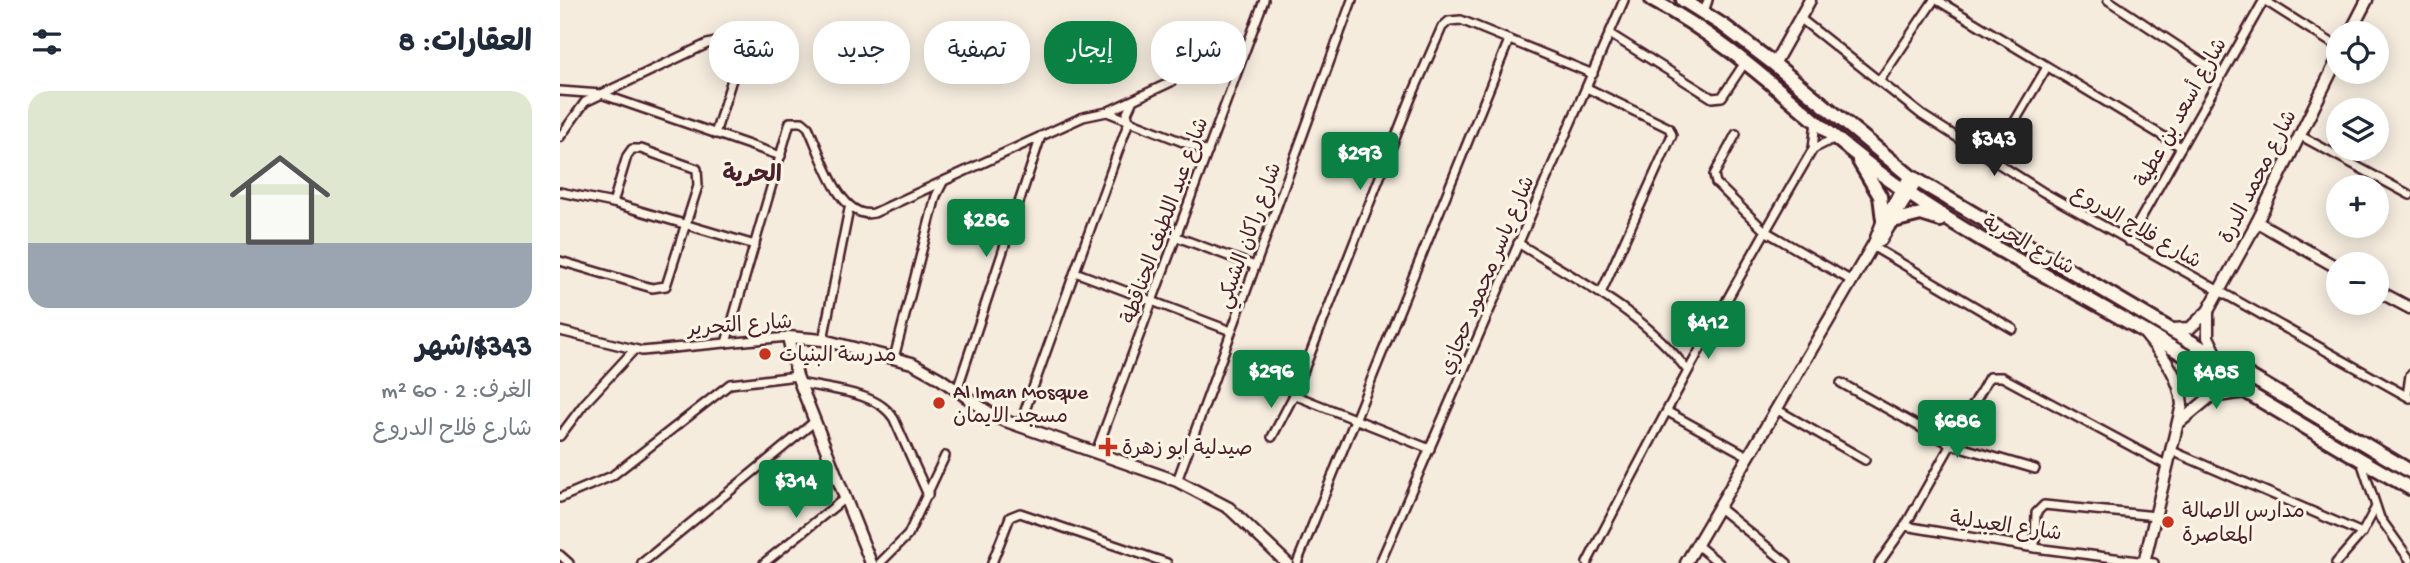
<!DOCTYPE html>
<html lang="ar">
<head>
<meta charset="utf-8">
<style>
	:root { --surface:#fff; --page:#f6f6f7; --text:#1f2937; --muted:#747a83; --line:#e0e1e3; --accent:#0b8043 }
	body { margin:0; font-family:"Gochi Hand","Playpen Sans Arabic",sans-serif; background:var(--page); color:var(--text); direction:rtl; height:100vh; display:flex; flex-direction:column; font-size:26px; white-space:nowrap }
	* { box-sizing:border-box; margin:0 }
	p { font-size:23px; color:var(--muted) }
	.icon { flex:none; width:38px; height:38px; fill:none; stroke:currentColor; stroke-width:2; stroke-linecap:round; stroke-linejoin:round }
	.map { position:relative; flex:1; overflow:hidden; direction:ltr }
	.panel { display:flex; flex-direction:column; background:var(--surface); width:560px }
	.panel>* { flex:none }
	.banner { position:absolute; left:21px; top:21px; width:665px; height:63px; direction:rtl; display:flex; gap:14px }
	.buttons { position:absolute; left:1766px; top:21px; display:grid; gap:14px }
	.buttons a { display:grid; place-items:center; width:63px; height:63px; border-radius:50%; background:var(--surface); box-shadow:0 4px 18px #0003; font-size:35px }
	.price { position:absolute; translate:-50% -60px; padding:0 16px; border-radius:7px; background:var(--accent); color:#fff; font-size:23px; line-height:46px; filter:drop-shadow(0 2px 4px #0008) }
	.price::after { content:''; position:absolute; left:50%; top:42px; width:21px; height:16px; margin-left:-10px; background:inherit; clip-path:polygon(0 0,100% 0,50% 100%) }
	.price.on { background:#222; color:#fff }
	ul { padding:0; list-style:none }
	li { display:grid; align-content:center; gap:14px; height:371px; padding:0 28px }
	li+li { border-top:2px solid var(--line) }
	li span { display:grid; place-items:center; height:217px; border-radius:21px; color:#555 }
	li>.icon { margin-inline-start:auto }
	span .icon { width:126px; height:126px; fill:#fffc; stroke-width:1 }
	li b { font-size:30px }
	h2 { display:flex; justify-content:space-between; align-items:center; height:84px; padding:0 28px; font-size:30px }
	.tag { padding:0 24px; border-radius:28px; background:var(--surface); box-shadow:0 4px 18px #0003; font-size:24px; line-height:63px }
	.tag.on { background:var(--accent); color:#fff }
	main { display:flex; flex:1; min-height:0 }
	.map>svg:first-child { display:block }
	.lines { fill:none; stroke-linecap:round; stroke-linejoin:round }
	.street-casing { stroke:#4a1f2b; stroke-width:12 }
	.secondary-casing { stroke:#4a1f2b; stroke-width:15 }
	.highway-casing { stroke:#4a1f2b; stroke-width:18 }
	.street { stroke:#fcf5e5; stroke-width:7 }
	.secondary { stroke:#fcf5e5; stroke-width:10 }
	.highway { stroke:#fcf5e5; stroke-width:12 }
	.poi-dot { fill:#c8321e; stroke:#fcf5e5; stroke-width:2.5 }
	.labels { text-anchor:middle; stroke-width:6; stroke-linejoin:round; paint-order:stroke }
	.street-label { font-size:21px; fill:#4a1f2b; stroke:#fcf5e5 }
	.poi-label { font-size:21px; fill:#4a1f2b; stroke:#fcf5e5; text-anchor:start }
	.neighbourhood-label { font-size:23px; font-weight:bold; fill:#4a1f2b; stroke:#fcf5e5 }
</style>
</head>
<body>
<main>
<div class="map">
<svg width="1850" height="563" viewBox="0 0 1850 563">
	<rect width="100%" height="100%" fill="#f5ecde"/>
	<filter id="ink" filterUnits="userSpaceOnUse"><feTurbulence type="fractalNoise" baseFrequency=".0143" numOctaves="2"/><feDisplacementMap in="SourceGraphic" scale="14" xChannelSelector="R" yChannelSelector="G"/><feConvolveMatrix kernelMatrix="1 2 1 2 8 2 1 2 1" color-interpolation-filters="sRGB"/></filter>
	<g filter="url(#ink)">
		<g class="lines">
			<g class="street-casing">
				<g id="street">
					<polyline points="1377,0 1621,147"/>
					<polyline points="1548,0 1660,74"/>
					<polyline points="1704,0 1778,47"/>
					<polyline points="1144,12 1148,0"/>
					<polyline points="1241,19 1362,115 1483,192 1850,398"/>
					<polyline points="1050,34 1152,98 1162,97 1186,61"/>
					<polyline points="1320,80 1374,0"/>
					<polyline points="1027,88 1109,128 1112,135 1041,293"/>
					<polyline points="0,91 41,94 221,156"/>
					<polyline points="547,112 611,82"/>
					<polyline points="1176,134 1154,175 1156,183 1205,231 1290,280"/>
					<polyline points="1739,135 1850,195"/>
					<polyline points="0,137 25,102 147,44 168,39 178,45 178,60 155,134"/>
					<polyline points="1253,149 1277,137"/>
					<polyline points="1432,160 1487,67"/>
					<polyline points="0,192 53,203 195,245"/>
					<polyline points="617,237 695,266"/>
					<polyline points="1568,241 1704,0"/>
					<path d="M958,243C1018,281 1084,312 1127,370"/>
					<polyline points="1312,246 1453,329"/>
					<polyline points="0,261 92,288 106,286 138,186 137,169 81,149 72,149 67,156 53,203"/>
					<polyline points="515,272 671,331"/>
					<polyline points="0,331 82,351 228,337"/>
					<polyline points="263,340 289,209"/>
					<path d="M166,343L230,122H242L248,127C261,153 279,221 314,213L523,117L547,112L648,152"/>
					<polyline points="334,358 376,196 383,182"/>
					<path d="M240,383C269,390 317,391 334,419L368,495"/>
					<polyline points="1281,383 1390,444 1475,469"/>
					<polyline points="397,390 481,136"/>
					<polyline points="734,395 870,449"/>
					<polyline points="1847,396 1850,375"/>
					<polyline points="1216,409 1305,460"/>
					<polyline points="1108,412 1188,456"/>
					<polyline points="459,427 569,121 567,113 572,102"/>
					<polyline points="0,436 24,404 74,350"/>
					<polyline points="712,437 734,395 851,98 882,27 889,21 901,20 1033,74"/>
					<polyline points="1612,451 1802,533"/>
					<polyline points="536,452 704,0"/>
					<polyline points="1801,461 1820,518 1850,560"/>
					<polyline points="617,481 792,0"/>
					<polyline points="0,498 52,476 170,384 237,376"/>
					<polyline points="1158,507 1227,563"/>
					<polyline points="1345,526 1475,548 1594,563"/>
					<polyline points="1137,545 1159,563"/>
					<polyline points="1475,548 1476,513 1484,505 1596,516"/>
					<polyline points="0,555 9,563"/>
					<polyline points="82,563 254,422"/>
					<polyline points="204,563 285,498"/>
					<polyline points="320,563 348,535 385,456"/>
					<polyline points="432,563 450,517 460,513 607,563"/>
					<polyline points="737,563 949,40"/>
					<polyline points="820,563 1064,0"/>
					<path d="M1027,563C1099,423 1173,285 1253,149L1256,121"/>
					<polyline points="1319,563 1345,526 1429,377 1442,377 1608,466"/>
					<polyline points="1776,563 1802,533 1816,507"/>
				</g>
			</g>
			<g class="secondary-casing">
				<g id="secondary">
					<polyline points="1790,33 1807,0"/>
					<polyline points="1214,64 1250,0"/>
					<polyline points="1697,222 1778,268"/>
					<polyline points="1314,243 1321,240 1357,181"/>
					<polyline points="1816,290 1850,308"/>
					<polyline points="1648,311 1648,337 1658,357"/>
					<polyline points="1612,329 1630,328 1648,311 1697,222 1778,58"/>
					<polyline points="1620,422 1650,397 1686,392"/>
					<polyline points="311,563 237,376 228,337 263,340 352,363 379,378 437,418 617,481 669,508 727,563"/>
					<polyline points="1126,563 1314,243 1323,220 1350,176"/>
					<path d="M1584,563L1622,405C1620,375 1603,356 1585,334"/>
				</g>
			</g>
			<g class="highway-casing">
				<g id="highway">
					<path d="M1092,0C1187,50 1257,131 1345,191C1420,243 1502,283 1582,330C1671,382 1760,437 1850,488"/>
					<polyline points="1123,0 1164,26 1214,64 1350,176 1850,471"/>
					<polyline points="1299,161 1320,196 1323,220"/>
					<polyline points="1333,221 1361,214 1380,220"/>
				</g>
			</g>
			<use href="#street" class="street"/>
			<use href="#secondary" class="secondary"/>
			<use href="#highway" class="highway"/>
		</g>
	</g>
	<g class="poi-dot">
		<circle cx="205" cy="354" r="7"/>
		<circle cx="379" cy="403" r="7"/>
		<path d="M544.5 436.5h7v7h7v7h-7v7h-7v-7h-7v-7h7z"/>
		<circle cx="1608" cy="522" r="7"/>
	</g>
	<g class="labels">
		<g class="street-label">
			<text transform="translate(1620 112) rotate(-61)" y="7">شارع أسعد بن عطية</text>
			<text transform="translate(1697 176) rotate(-63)" y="7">شارع محمد الدرة</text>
			<text transform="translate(604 220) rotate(-70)" y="7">شارع عبد اللطيف الحناقطة</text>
			<text transform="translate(1577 226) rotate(30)" y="7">شارع فلاح الدروع</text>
			<text transform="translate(688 235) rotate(-70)" y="7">شارع راكان الشبكي</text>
			<text transform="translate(1469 244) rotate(29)" y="7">شارع الحرية</text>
			<text transform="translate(926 275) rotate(-67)" y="7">شارع ياسر محمود حجازي</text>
			<text transform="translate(180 324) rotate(-4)" y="7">شارع التحرير</text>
			<text transform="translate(1446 525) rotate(8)" y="7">شارع العبدلية</text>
		</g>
		<g class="poi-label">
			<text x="219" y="361">مدرسة البنيات</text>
			<text x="393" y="398">Al Iman Mosque<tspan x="393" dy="24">مسجد الايمان</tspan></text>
			<text x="562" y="454">صيدلية ابو زهرة</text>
			<text x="1622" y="517">مدارس الاصالة<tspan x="1622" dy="24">المعاصرة</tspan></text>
		</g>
		<g class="neighbourhood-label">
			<text x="192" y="181">الحرية</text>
		</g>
	</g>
</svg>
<div class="buttons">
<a><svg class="icon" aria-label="locate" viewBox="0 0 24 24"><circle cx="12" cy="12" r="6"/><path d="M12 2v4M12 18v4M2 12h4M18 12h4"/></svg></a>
<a><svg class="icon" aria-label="layers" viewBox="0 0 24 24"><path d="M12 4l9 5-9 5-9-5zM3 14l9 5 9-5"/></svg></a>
<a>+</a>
<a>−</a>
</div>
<b class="price on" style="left:1434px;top:178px">$343</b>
<b class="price" style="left:800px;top:192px">$293</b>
<b class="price" style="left:426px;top:259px">$286</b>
<b class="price" style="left:1148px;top:361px">$412</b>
<b class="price" style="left:711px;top:410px">$296</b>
<b class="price" style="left:1656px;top:411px">$485</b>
<b class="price" style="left:1397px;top:460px">$686</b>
<b class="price" style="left:236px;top:520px">$314</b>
<div class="banner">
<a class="tag">شراء</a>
<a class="tag on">إيجار</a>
<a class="tag">تصفية</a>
<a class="tag">جديد</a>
<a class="tag">شقة</a>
</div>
</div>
<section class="panel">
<h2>العقارات: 8<svg class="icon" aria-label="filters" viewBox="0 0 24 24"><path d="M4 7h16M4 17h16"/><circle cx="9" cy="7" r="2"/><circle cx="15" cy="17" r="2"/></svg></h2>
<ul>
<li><span style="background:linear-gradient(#dfe7d0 70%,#9aa5b1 0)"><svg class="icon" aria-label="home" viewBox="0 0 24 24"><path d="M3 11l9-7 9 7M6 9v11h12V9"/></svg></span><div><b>$343/شهر</b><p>الغرف: 2 · 60 m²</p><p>شارع فلاح الدروع</p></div></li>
</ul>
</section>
</main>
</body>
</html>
